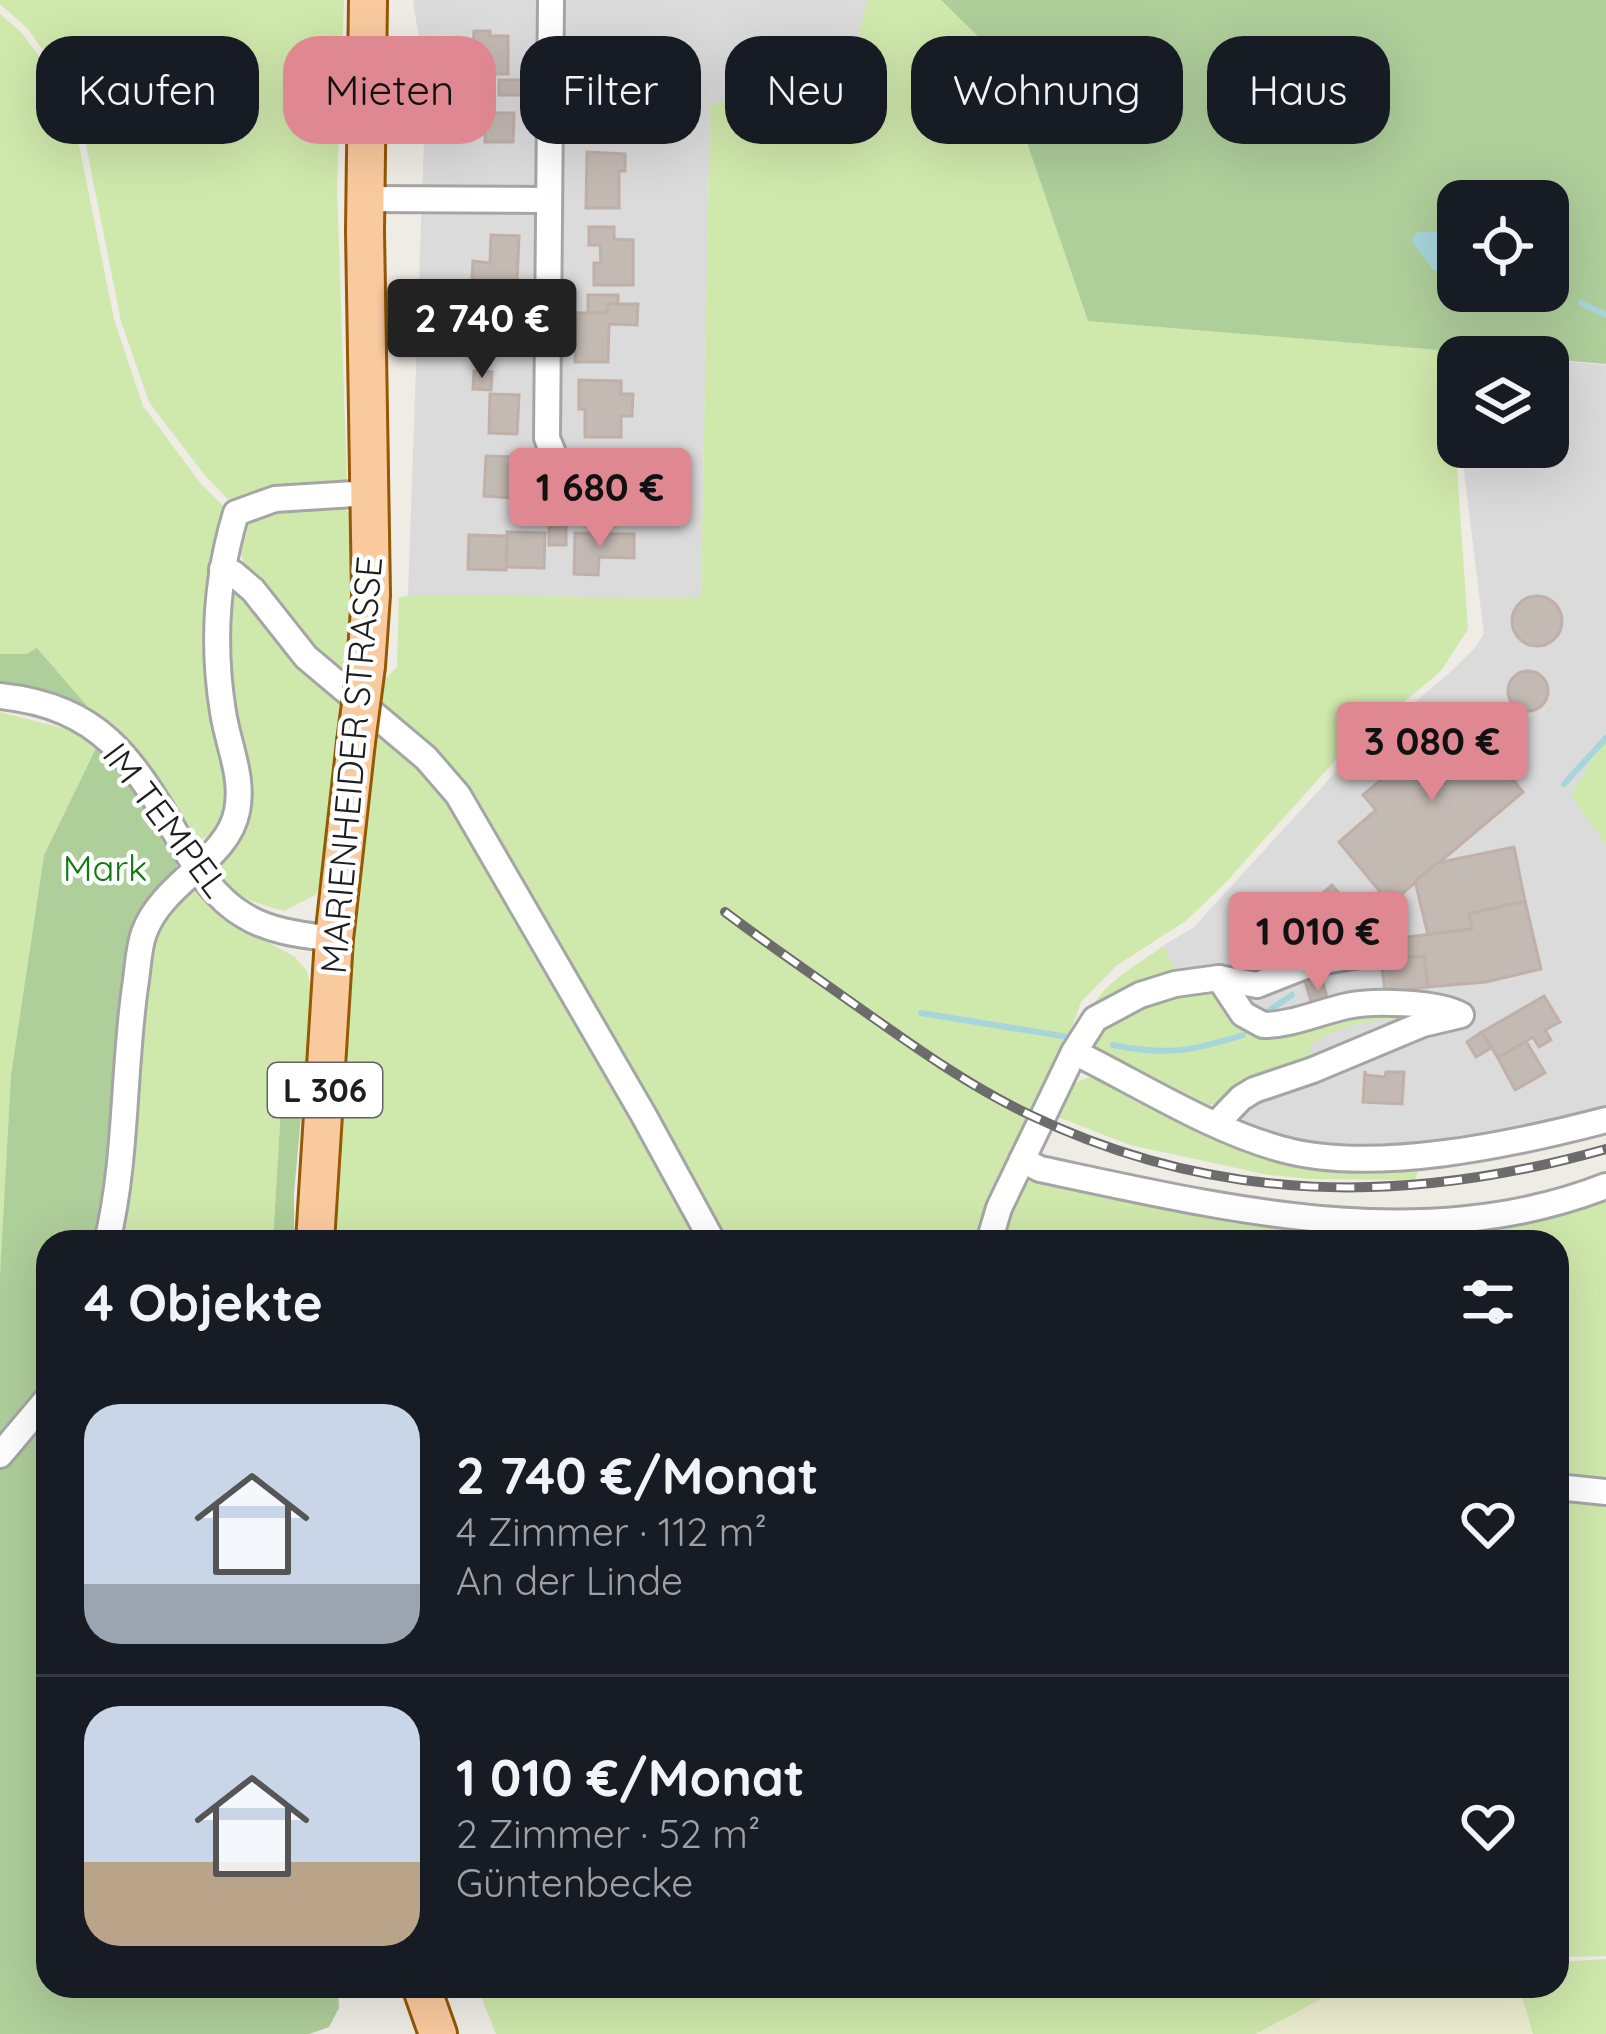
<!DOCTYPE html>
<html lang="de">
<head>
<meta charset="utf-8">
<style>
	:root { --surface:#171b24; --page:#20242c; --text:#f1f3f6; --muted:#9ea1a6; --line:#363941; --accent:#df8892 }
	body { margin:0; font-family:Quicksand,sans-serif; background:var(--page); color:var(--text); height:100vh; display:flex; flex-direction:column; font-size:45px; white-space:nowrap }
	* { box-sizing:border-box; margin:0 }
	p { font-size:39px; color:var(--muted) }
	.icon { flex:none; width:66px; height:66px; fill:none; stroke:currentColor; stroke-width:2; stroke-linecap:round; stroke-linejoin:round }
	.map { position:relative; flex:1; overflow:hidden }
	.details { position:absolute; left:36px; top:1230px; width:1533px; height:768px; display:flex; flex-direction:column; background:var(--surface); border-radius:36px; box-shadow:0 12px 48px #0002 }
	.details>* { flex:none }
	.hud { position:absolute; left:36px; top:36px; width:1536px; height:108px; display:flex; gap:24px }
	.tools { position:absolute; left:1437px; top:180px; display:grid; gap:24px }
	.tools a { display:grid; place-items:center; width:132px; height:132px; border-radius:24px; background:var(--surface); box-shadow:0 12px 48px #0002; font-size:60px }
	.price { position:absolute; translate:-50% -102px; padding:0 27px; border-radius:12px; background:var(--accent); color:#111; font-size:39px; line-height:78px; filter:drop-shadow(0 3px 6px #0008) }
	.price::after { content:''; position:absolute; left:50%; top:72px; width:36px; height:27px; margin-left:-18px; background:inherit; clip-path:polygon(0 0,100% 0,50% 100%) }
	.price.selected { background:#222; color:#fff }
	ul { padding:0; list-style:none }
	li { display:flex; align-items:center; gap:36px; height:300px; padding:0 48px }
	li+li { border-top:3px solid var(--line) }
	li span { display:grid; place-items:center; flex:none; width:336px; height:240px; border-radius:36px; color:#555 }
	li>.icon { margin-inline-start:auto }
	span .icon { width:144px; height:144px; fill:#fffc; stroke-width:1 }
	li b { font-size:51px }
	h2 { display:flex; justify-content:space-between; align-items:center; height:144px; padding:0 48px; font-size:51px }
	.pill { padding:0 42px; border-radius:36px; background:var(--surface); box-shadow:0 12px 48px #0002; font-size:42px; line-height:108px }
	.pill.selected { background:var(--accent); color:#111 }
	.map>svg:first-child { display:block }
	.residential { fill:#dcdbdb }
	.farmland { fill:#ededd0 }
	.grass { fill:#cfe8ac }
	.forest { fill:#aece9a; fill-rule:evenodd }
	.water { fill:#a6d5dc }
	.lines { fill:none; stroke-linecap:round; stroke-linejoin:round }
	.stream { stroke:#a6d5dc; stroke-width:6 }
	.building { fill:#c4bab4; stroke:#c0b0a7; stroke-width:3 }
	.minor-casing { stroke:#a5a5a5; stroke-width:30 }
	.primary-casing { stroke:#955803; stroke-width:42 }
	.minor { stroke:#fff; stroke-width:24 }
	.primary { stroke:#faca9f; stroke-width:36 }
	.rail-casing { stroke:#6c6c6c; stroke-width:10 }
	.rail { stroke:#fff; stroke-width:6; stroke-dasharray:18; stroke-linecap:butt }
	.primary-bridge-casing { stroke:#955803; stroke-width:42; stroke-linecap:butt }
	.primary-bridge { stroke:#faca9f; stroke-width:36 }
	.labels { text-anchor:middle; stroke-width:9; stroke-linejoin:round; paint-order:stroke }
	.shield { fill:#fff; stroke:#626262; stroke-width:3 }
	.shield-label { font-size:33px; font-weight:bold; fill:#1e1e1e }
	.street-label { font-size:36px; fill:#1e1e1e; stroke:#fff }
	.park-label { font-size:36px; fill:#0f7b0e; stroke:#fff }
</style>
</head>
<body>
<div class="map">
<svg width="1606" height="2034" viewBox="0 0 1606 2034">
	<rect width="100%" height="100%" fill="#efebe5"/>
	<g class="residential">
		<polygon points="413,0 867,0 852,66 710,105 701,598 408,595 426,84"/>
		<polygon points="1548,360 1606,365 1606,734 1571,796 1606,845 1606,1111 1505,1134 1384,1149 1304,1145 1244,1126 1232,1069 1163,946 1194,927 1343,764 1448,674 1474,649 1484,634 1461,447 1548,447"/>
	</g>
	<polygon class="farmland" points="1345,1986 1519,1986 1533,2034 1256,2034"/>
	<g class="grass">
		<polygon points="0,0 344,0 337,188 347,484 235,507 203,473 149,402 121,321 82,125 59,73 28,29 0,4"/>
		<polygon points="867,0 941,0 997,55 1088,320 1449,351 1468,629 1441,671 1339,756 1228,880 1187,920 1116,966 1081,1002 1063,1052 988,1207 975,1242 717,1242 464,794 381,708 385,679 397,667 399,598 408,595 701,598 710,105 852,66"/>
		<path d="M0,14L21,32L53,75L75,125L114,319L143,406L201,484L230,513C225,540 219,568 213,595C209,609 202,626 202,640C201,678 259,824 201,839L194,835L176,813L137,750L88,707L38,649L26,654H0Z"/>
		<polygon points="336,503 354,516 359,524 352,672 345,681 294,632 243,561 238,544 241,529 248,519 263,509"/>
		<path d="M230,589L239,590L343,697L325,881L315,895L284,911C247,901 238,897 211,869L241,827L234,717L223,638Z"/>
		<polygon points="0,712 101,738 44,855 11,1075 0,1274"/>
		<polygon points="375,721 452,798 708,1242 332,1242 334,1150"/>
		<polygon points="1606,734 1606,845 1571,796"/>
		<polygon points="194,884 220,909 271,944 295,957 307,971 313,1001 305,1072 283,1073 273,1242 112,1242 148,933"/>
		<path d="M1163,946L1181,978L1089,1015C1099,984 1138,965 1163,946Z"/>
		<path d="M1209,986L1240,1016L1352,1011L1427,1012C1410,1022 1397,1018 1378,1020C1354,1023 1329,1031 1311,1046L1309,1064C1288,1071 1261,1075 1242,1085C1223,1094 1223,1105 1199,1107L1094,1051L1092,1035L1144,1000Z"/>
		<path d="M1097,1077L1192,1125L1421,1164L1415,1180L1311,1179L1269,1175L1130,1145L1050,1114C1063,1094 1072,1078 1097,1077Z"/>
		<polygon points="1042,1176 1298,1227 1357,1235 1348,1242 996,1242 1023,1185"/>
		<polygon points="1606,1199 1606,1487 1557,1482 1557,1242 1377,1242 1406,1238 1461,1238"/>
		<polygon points="1557,1491 1606,1496 1606,1956 1557,1957"/>
		<polygon points="1606,1959 1606,2034 1533,2034 1519,1986 1557,1986 1557,1962"/>
		<polygon points="477,1986 1345,1986 1256,2034 496,2034"/>
	</g>
	<g class="forest">
		<path d="M941,0H1606V364L1088,321L997,55ZM1458,201H1548V291H1458Z"/>
		<path d="M37,648L88,707C58,693 33,684 0,683V654H26Z"/>
		<polygon points="101,738 160,829 179,862 139,929 101,1242 48,1242 48,1986 338,1986 339,2008 329,2027 309,2034 0,2034 0,1274 11,1075 44,855"/>
		<polygon points="305,1072 294,1193 294,1242 273,1242 283,1073"/>
	</g>
	<polygon class="water" points="1417,232 1448,232 1458,235 1458,254 1446,273 1433,270 1411,240"/>
	<g class="lines">
		<g class="stream">
			<polyline points="1581,303 1606,315"/>
			<polyline points="1564,784 1606,738"/>
			<polyline points="1267,1012 1292,995"/>
			<polyline points="921,1013 1068,1037"/>
			<path d="M1113,1045C1167,1056 1192,1051 1243,1035"/>
		</g>
	</g>
	<g class="building">
		<polygon points="474,31 490,31 490,36 508,36 508,74 471,74"/>
		<polygon points="579,50 599,51 599,58 614,58 614,69 579,69"/>
		<polygon points="592,69 631,69 631,86 628,86 630,127 588,126"/>
		<rect x="499" y="80" width="24" height="15"/>
		<polygon points="485,113 514,113 513,142 485,142"/>
		<polygon points="587,152 625,154 625,171 619,171 619,208 586,208"/>
		<polygon points="589,227 614,227 614,239 633,240 633,285 594,285 594,263 601,263 600,245 589,245"/>
		<polygon points="491,235 519,236 517,282 472,280 473,261 490,263"/>
		<polygon points="501,285 520,285 519,303 500,302"/>
		<polygon points="588,295 618,295 618,304 608,304 608,313 588,313"/>
		<polygon points="608,304 638,304 637,325 609,324 608,362 575,362 576,313 608,313"/>
		<polygon points="490,312 522,313 520,351 489,349"/>
		<polygon points="474,371 492,372 491,390 473,389"/>
		<polygon points="579,380 621,381 621,394 633,394 632,416 621,416 621,437 585,437 585,409 579,409"/>
		<polygon points="490,394 519,395 517,434 489,433"/>
		<polygon points="616,455 644,456 643,488 651,488 650,503 627,503 627,515 609,515 609,503 615,503"/>
		<polygon points="486,456 517,457 515,498 484,496"/>
		<rect x="549" y="527" width="17" height="18"/>
		<polygon points="507,532 545,533 544,568 506,567"/>
		<polygon points="575,533 634,534 634,558 599,557 598,575 574,574"/>
		<polygon points="469,535 507,536 506,570 468,569"/>
		<circle cx="1537" cy="621" r="25"/>
		<circle cx="1528" cy="691" r="20"/>
		<polygon points="1471,704 1514,752 1500,764 1523,792 1390,904 1339,842 1376,810 1363,795"/>
		<polygon points="1514,847 1525,901 1469,914 1472,929 1428,935 1415,881 1437,863"/>
		<polygon points="1332,885 1367,926 1338,951 1303,910"/>
		<polygon points="1525,901 1541,969 1486,982 1428,987 1424,956 1401,958 1399,938 1472,929 1469,914"/>
		<polygon points="1301,909 1316,927 1266,972 1250,953"/>
		<polygon points="1424,956 1428,987 1385,992 1381,960"/>
		<polygon points="1321,977 1330,1007 1314,1011 1305,981"/>
		<polygon points="1544,996 1560,1022 1545,1030 1551,1040 1539,1047 1533,1037 1498,1058 1482,1032"/>
		<polygon points="1482,1032 1491,1048 1476,1057 1467,1042"/>
		<polygon points="1526,1041 1545,1073 1515,1090 1498,1058"/>
		<polygon points="1365,1071 1366,1075 1385,1077 1386,1072 1404,1072 1402,1104 1363,1102"/>
	</g>
	<g class="lines">
		<g class="minor-casing">
			<g id="minor">
				<polyline points="551,0 547,438 561,473"/>
				<polyline points="366,199 549,200"/>
				<polyline points="222,569 233,573 253,590 306,657 426,758 458,795 643,1114 713,1242"/>
				<path d="M0,696C101,707 132,758 179,839C196,868 215,899 245,916C271,932 304,935 334,939"/>
				<path d="M1074,1052C1139,1084 1211,1130 1281,1149C1373,1175 1514,1144 1606,1120"/>
				<path d="M1217,1123L1241,1098L1254,1090L1313,1070L1423,1024L1461,1015C1438,1002 1373,1000 1347,1006C1319,1012 1292,1025 1263,1025L1243,1014L1219,978"/>
				<path d="M1022,1160L1040,1169C1224,1208 1423,1258 1606,1186"/>
				<path d="M107,1242C127,1159 123,1072 135,987C138,970 138,949 144,933C162,882 228,860 237,811C244,777 228,745 223,712C212,644 216,579 236,513L275,499L370,493"/>
				<polyline points="989,1242 999,1208 1074,1052 1095,1019 1140,995 1175,984 1219,978 1257,985 1313,963 1383,951"/>
				<polyline points="0,1455 48,1398"/>
				<polyline points="1557,1487 1606,1492"/>
			</g>
		</g>
		<g class="primary-casing">
			<g id="primary">
				<polyline points="366,666 371,595 365,231 368,0"/>
				<polyline points="315,1242 334,939 356,742"/>
				<polyline points="421,1986 438,2034"/>
			</g>
		</g>
		<use href="#minor" class="minor"/>
		<use href="#primary" class="primary"/>
		<g class="rail-casing">
			<path id="rail" d="M725,912C766,943 809,972 851,1002C908,1042 965,1084 1028,1114C1218,1205 1407,1205 1606,1149"/>
		</g>
		<use href="#rail" class="rail"/>
		<g class="primary-bridge-casing">
			<polyline id="primary-bridge" points="356,742 366,666"/>
		</g>
		<use href="#primary-bridge" class="primary-bridge"/>
	</g>
	<g class="labels">
		<rect class="shield" x="268" y="1063" width="114" height="54" rx="9"/>
		<g class="shield-label">
			<text x="325" y="1102">L 306</text>
		</g>
		<g class="street-label">
			<text transform="translate(351 765) rotate(-85)" y="13">MARIENHEIDER STRASSE</text>
			<text transform="translate(166 820) rotate(53)" y="13">IM TEMPEL</text>
		</g>
		<g class="park-label">
			<text x="105" y="881">Mark</text>
		</g>
	</g>
</svg>
<div class="tools">
<a><svg class="icon" aria-label="locate" viewBox="0 0 24 24"><circle cx="12" cy="12" r="6"/><path d="M12 2v4M12 18v4M2 12h4M18 12h4"/></svg></a>
<a><svg class="icon" aria-label="layers" viewBox="0 0 24 24"><path d="M12 4l9 5-9 5-9-5zM3 14l9 5 9-5"/></svg></a>
</div>
<b class="price selected" style="left:482px;top:381px">2 740 €</b>
<b class="price" style="left:600px;top:550px">1 680 €</b>
<b class="price" style="left:1432px;top:804px">3 080 €</b>
<b class="price" style="left:1318px;top:994px">1 010 €</b>
<div class="hud">
<a class="pill">Kaufen</a>
<a class="pill selected">Mieten</a>
<a class="pill">Filter</a>
<a class="pill">Neu</a>
<a class="pill">Wohnung</a>
<a class="pill">Haus</a>
</div>
<section class="details">
<h2>4 Objekte<svg class="icon" aria-label="filters" viewBox="0 0 24 24"><path d="M4 7h16M4 17h16"/><circle cx="9" cy="7" r="2"/><circle cx="15" cy="17" r="2"/></svg></h2>
<ul>
<li><span style="background:linear-gradient(#c9d6e8 75%,#9aa5b1 0)"><svg class="icon" aria-label="home" viewBox="0 0 24 24"><path d="M3 11l9-7 9 7M6 9v11h12V9"/></svg></span><div><b>2 740 €/Monat</b><p>4 Zimmer · 112 m²</p><p>An der Linde</p></div><svg class="icon" aria-label="heart" viewBox="0 0 24 24"><path d="M12 20l-8-8c-3-5 5-10 8-4 3-6 11-1 8 4z"/></svg></li>
<li><span style="background:linear-gradient(#c9d6e8 65%,#b9a48a 0)"><svg class="icon" aria-label="home" viewBox="0 0 24 24"><path d="M3 11l9-7 9 7M6 9v11h12V9"/></svg></span><div><b>1 010 €/Monat</b><p>2 Zimmer · 52 m²</p><p>Güntenbecke</p></div><svg class="icon" aria-label="heart" viewBox="0 0 24 24"><path d="M12 20l-8-8c-3-5 5-10 8-4 3-6 11-1 8 4z"/></svg></li>
</ul>
</section>
</div>
</body>
</html>
